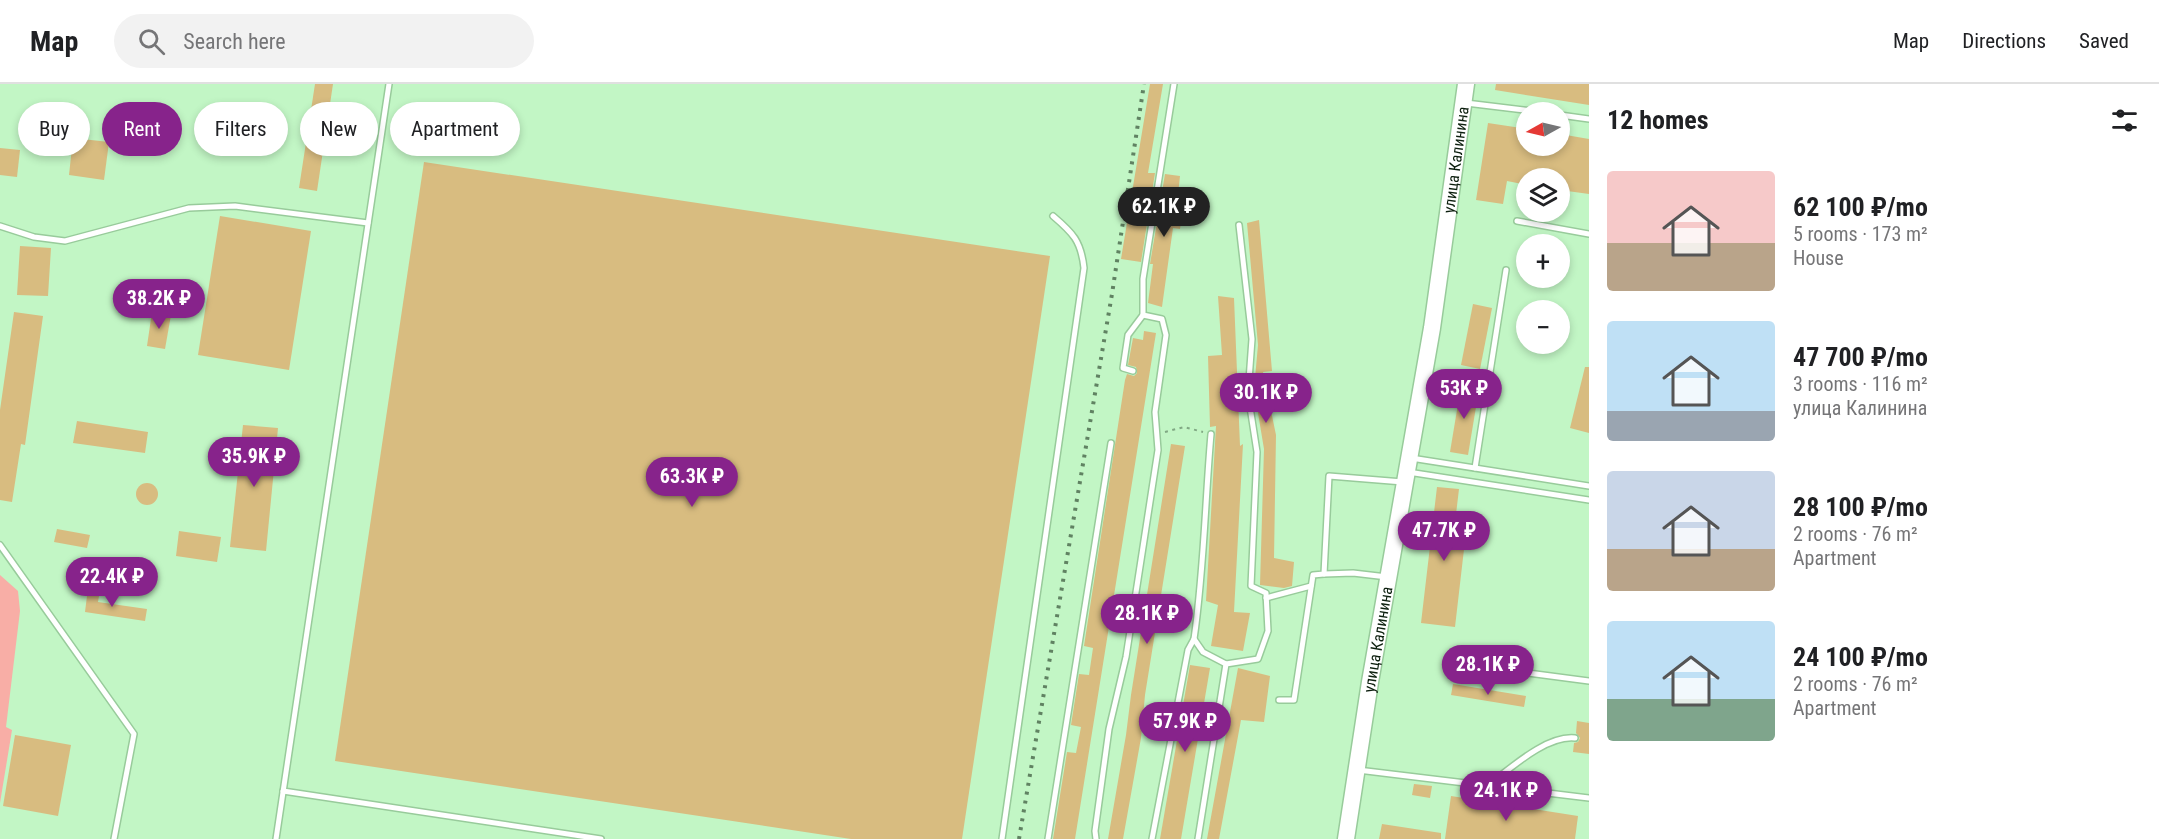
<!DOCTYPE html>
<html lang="en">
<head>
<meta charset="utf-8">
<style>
	:root { --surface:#fff; --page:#f2f2f2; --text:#202124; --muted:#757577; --line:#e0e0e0; --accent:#87238b }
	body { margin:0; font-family:"Roboto Condensed",sans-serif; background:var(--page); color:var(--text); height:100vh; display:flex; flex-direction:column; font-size:22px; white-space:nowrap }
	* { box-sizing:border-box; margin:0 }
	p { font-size:20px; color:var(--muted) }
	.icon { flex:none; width:33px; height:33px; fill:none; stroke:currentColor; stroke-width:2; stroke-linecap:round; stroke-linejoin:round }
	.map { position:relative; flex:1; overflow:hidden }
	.panel { display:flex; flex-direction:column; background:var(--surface); width:570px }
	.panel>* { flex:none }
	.top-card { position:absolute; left:18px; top:18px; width:570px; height:54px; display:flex; gap:12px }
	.needle { width:39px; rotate:262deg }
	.tools { position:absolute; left:1516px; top:18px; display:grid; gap:12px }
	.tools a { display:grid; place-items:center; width:54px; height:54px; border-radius:50%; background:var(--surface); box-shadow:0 3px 9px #0003; font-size:30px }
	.price { position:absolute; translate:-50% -51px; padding:0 14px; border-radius:21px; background:var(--accent); color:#fff; font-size:20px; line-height:39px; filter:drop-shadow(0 2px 3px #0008) }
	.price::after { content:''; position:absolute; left:50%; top:36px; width:18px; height:14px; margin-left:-9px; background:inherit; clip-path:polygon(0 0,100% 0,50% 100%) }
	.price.selected { background:#222; color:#fff }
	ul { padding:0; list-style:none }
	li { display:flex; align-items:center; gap:18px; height:150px; padding:0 18px }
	li span { display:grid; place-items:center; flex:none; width:168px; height:120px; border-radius:6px; color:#555 }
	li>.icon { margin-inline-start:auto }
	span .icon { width:72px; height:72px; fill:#fffc; stroke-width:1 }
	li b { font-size:26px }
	h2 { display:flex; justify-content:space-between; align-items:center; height:72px; padding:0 18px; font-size:26px }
	.chip { padding:0 21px; border-radius:27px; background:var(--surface); box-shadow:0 3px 9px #0003; font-size:21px; line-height:54px }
	.chip.selected { background:var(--accent); color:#fff }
	header { display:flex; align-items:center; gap:36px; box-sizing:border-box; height:84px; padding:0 30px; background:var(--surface); border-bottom:2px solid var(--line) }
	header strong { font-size:28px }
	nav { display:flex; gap:33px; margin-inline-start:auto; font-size:21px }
	.search { width:420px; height:54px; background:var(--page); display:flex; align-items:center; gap:15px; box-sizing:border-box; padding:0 21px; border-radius:33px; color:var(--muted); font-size:22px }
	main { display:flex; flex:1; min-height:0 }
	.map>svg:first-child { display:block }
	.green { fill:#f8aea6 }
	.building { fill:#d8bc80 }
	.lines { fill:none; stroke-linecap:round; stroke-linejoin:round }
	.lane-casing { stroke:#98cb9b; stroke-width:8 }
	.secondary-casing { stroke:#98cb9b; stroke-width:19 }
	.path { stroke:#80a883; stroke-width:2; stroke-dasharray:3 4.5; stroke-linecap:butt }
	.lane { stroke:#fff; stroke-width:5 }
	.secondary { stroke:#fff; stroke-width:16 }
	.rail { stroke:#608262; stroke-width:4; stroke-dasharray:3 6; stroke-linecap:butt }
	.labels { text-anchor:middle; stroke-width:4.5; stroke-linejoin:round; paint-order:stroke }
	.street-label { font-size:16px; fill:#0c1f0e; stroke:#fff }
</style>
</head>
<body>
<header>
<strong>Map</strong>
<div class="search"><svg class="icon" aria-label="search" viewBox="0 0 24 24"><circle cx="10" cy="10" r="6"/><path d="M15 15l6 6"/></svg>Search here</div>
<nav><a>Map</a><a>Directions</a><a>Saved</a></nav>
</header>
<main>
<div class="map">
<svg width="1589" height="755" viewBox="0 0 1589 755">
	<rect width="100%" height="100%" fill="#c2f6c5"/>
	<polygon class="green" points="0,491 18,507 20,527 6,643 12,646 0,719"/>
	<g class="building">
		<polygon points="315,0 333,0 317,107 299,104"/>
		<polygon points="1150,0 1163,0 1148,89 1155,89 1141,178 1121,175"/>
		<polygon points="1496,0 1589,0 1589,21 1495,6"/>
		<polygon points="1488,39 1527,45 1527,62 1560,62 1560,50 1589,55 1589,110 1560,106 1560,94 1527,94 1527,101 1507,97 1503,120 1476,116"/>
		<polygon points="73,54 109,58 104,96 69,91"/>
		<polygon points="0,64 20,66 17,93 0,91"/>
		<polygon points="424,78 1050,172 962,755 851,755 335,677"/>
		<polygon points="1165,90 1180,92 1176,130 1182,132 1180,145 1173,144 1162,223 1148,219 1153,180 1150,180"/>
		<polygon points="220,132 311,147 289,286 198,271"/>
		<polygon points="1259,136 1272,287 1263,288 1276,351 1274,474 1294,478 1292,502 1284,504 1260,501 1264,365 1254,305 1258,261 1247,139"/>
		<polygon points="20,162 51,164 48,212 17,211"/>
		<polygon points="1218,212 1234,214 1240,362 1243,360 1234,528 1250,529 1243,567 1211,562 1218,521 1206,517 1216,342 1210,343 1208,272 1222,271"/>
		<polygon points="1473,220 1492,224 1480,285 1461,281"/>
		<polygon points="14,228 43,232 25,361 21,360 12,418 0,416 0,326"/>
		<polygon points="152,228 171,231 165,265 147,262"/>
		<polygon points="1144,247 1156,249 1075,755 1053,755 1067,668 1076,669 1081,643 1071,641 1079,590 1089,591 1093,564 1084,562 1125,296 1127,290 1134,292 1137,289 1136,283 1128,281 1133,254 1143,256"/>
		<polygon points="1585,283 1589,283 1589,349 1570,344"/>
		<polygon points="1461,302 1479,305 1468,371 1450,368"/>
		<polygon points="77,337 148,348 145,369 73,359"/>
		<polygon points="243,341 278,344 266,467 230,463"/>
		<polygon points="1171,360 1185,362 1145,611 1141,654 1123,755 1108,755 1126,651 1131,611"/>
		<circle cx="147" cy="410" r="11"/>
		<polygon points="1437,403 1459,405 1454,447 1466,448 1455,543 1421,539"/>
		<polygon points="57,445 90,451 87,464 54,458"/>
		<polygon points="179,447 221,453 217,478 176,472"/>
		<polygon points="88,504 100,506 98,518 147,525 145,537 85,528"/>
		<polygon points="1190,581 1210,584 1181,755 1160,755"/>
		<polygon points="1238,584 1270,592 1264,638 1241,636 1219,755 1207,755"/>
		<polygon points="1453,600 1526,612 1524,623 1451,611"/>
		<polygon points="1577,637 1589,639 1589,670 1573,668 1574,659 1578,658 1580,654 1576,649"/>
		<polygon points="15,651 71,661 58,732 3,722"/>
		<polygon points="1414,700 1432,702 1430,714 1412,711"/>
		<polygon points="1451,712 1578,732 1575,755 1445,755"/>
		<polygon points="1382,740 1441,749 1441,755 1379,755"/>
	</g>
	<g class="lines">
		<g class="lane-casing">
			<g id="lane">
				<polyline points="1466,19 1540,28"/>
				<polyline points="1560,31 1589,35"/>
				<polyline points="1517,137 1589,150"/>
				<polyline points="0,142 34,153 65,157 189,124 235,122 368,139"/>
				<polyline points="1133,287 1123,284 1128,251 1143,231"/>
				<path d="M1211,350C1205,418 1204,487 1194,555L1203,568L1226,580"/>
				<polyline points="1411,374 1589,402"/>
				<polyline points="1475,384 1506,186"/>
				<polyline points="1408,388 1589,416"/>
				<polyline points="0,461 134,650 114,755"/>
				<polyline points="1324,490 1353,489 1387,493"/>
				<polyline points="1266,514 1311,502"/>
				<polyline points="1528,589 1589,597"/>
				<polyline points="1279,616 1294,616 1313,491 1324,490 1329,392 1403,398"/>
				<polyline points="1358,686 1589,714"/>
				<path d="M1487,702C1510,685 1546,651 1575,654"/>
				<polyline points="283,707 601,755"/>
				<polyline points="276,755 389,0"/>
				<path d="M1002,755L1084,184C1081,157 1073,149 1053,132"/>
				<polyline points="1048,755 1111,359"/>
				<polyline points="1096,755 1095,747 1109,645 1126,573 1158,366 1155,328 1166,251 1162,235 1143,231 1143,195 1174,0"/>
				<polyline points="1152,755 1188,566 1194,555"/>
				<polyline points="1198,755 1226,580 1258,575 1268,547 1266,509 1251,502 1257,368 1248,310 1252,255 1239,141"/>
			</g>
		</g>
		<g class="secondary-casing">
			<g id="secondary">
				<path id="s1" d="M1346,755L1370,598L1432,244L1466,0"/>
			</g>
		</g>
		<polyline class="path" points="1165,348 1184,343 1203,348"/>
		<use href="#lane" class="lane"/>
		<use href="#secondary" class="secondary"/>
		<polyline class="rail" points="1019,755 1112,210 1144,0"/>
	</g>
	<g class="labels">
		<g class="street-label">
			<text dy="6" stroke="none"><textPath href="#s1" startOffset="688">улица Калинина</textPath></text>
			<text dy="6" stroke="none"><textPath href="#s1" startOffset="202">улица Калинина</textPath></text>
		</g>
	</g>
</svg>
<div class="tools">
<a><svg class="needle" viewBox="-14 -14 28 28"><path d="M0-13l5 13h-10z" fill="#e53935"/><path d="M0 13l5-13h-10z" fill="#757577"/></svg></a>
<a><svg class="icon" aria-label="layers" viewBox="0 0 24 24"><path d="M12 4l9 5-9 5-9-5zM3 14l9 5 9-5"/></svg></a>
<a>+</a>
<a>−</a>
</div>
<b class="price selected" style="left:1164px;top:154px">62.1K ₽</b>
<b class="price" style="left:159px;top:246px">38.2K ₽</b>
<b class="price" style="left:1464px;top:336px">53K ₽</b>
<b class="price" style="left:1266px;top:340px">30.1K ₽</b>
<b class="price" style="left:254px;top:404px">35.9K ₽</b>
<b class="price" style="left:692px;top:424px">63.3K ₽</b>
<b class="price" style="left:1444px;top:478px">47.7K ₽</b>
<b class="price" style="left:112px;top:524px">22.4K ₽</b>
<b class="price" style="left:1147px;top:561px">28.1K ₽</b>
<b class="price" style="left:1488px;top:612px">28.1K ₽</b>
<b class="price" style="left:1185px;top:669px">57.9K ₽</b>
<b class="price" style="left:1506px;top:738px">24.1K ₽</b>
<div class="top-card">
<a class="chip">Buy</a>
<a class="chip selected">Rent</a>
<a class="chip">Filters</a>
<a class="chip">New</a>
<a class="chip">Apartment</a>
</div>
</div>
<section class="panel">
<h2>12 homes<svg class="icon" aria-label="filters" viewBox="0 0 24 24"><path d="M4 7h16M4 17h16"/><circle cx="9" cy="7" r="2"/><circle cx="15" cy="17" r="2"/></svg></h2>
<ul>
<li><span style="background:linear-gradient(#f6c9c9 60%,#b9a48a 0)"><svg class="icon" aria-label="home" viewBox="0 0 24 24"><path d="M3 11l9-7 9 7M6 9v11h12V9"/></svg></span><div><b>62 100 ₽/mo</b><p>5 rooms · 173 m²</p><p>House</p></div></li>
<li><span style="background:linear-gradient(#bfe0f5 75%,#9aa5b1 0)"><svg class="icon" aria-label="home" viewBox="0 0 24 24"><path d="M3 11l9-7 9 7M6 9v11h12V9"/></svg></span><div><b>47 700 ₽/mo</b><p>3 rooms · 116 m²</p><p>улица Калинина</p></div></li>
<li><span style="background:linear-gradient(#c9d6e8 65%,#b9a48a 0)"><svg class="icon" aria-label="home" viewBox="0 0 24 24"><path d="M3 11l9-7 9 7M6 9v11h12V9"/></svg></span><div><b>28 100 ₽/mo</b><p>2 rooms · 76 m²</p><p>Apartment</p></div></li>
<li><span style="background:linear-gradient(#bfe0f5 65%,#7fa58c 0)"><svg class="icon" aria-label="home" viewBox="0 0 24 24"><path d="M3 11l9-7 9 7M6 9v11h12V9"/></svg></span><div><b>24 100 ₽/mo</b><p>2 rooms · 76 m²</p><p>Apartment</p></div></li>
</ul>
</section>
</main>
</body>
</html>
